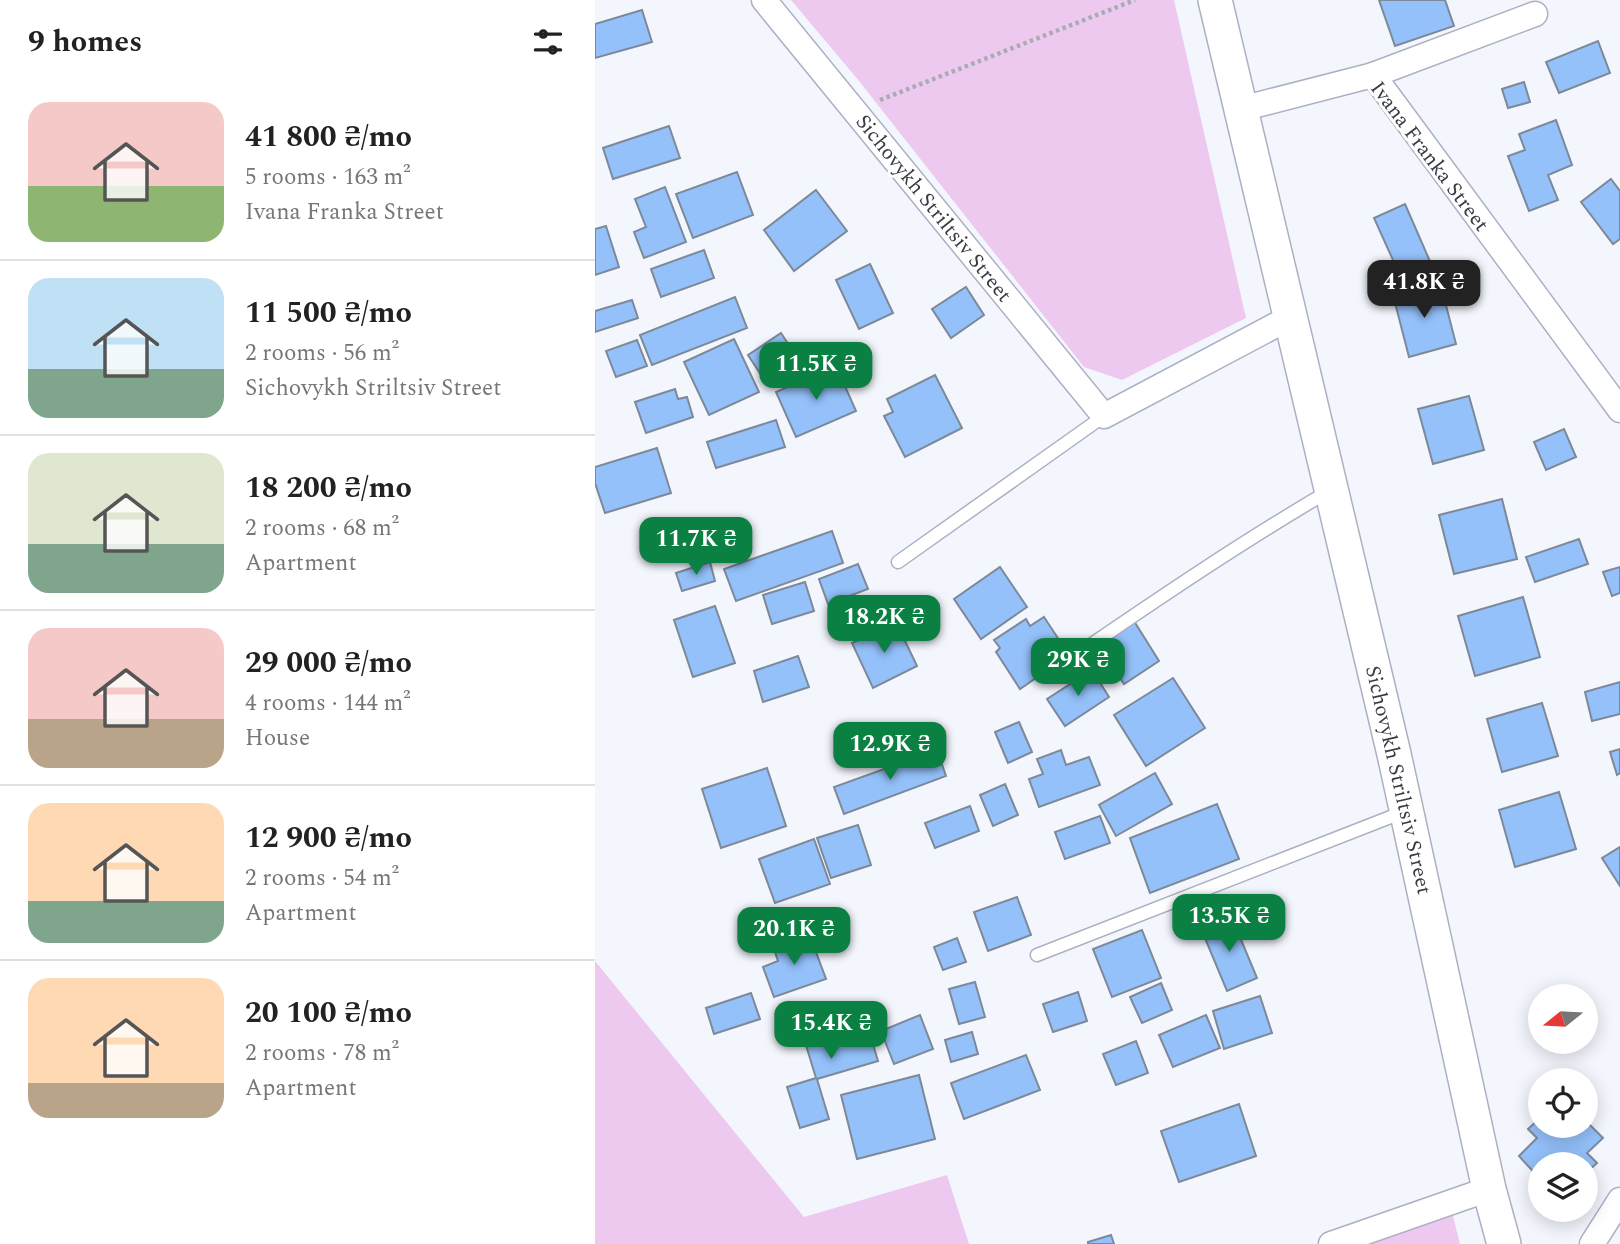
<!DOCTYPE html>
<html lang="en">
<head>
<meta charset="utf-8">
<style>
	:root { --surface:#fff; --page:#f6f6f6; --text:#222; --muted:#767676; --line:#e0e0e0; --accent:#0b8043 }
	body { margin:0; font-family:Spectral,serif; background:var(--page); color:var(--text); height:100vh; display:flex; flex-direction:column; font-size:26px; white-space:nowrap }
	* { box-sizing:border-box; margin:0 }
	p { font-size:23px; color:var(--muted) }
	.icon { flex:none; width:38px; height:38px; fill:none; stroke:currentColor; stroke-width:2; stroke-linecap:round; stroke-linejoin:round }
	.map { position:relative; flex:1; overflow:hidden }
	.details { display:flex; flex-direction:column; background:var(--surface); width:595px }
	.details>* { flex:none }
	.needle { width:46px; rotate:252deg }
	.tools { position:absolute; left:933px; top:984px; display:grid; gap:14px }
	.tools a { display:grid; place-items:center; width:70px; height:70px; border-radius:50%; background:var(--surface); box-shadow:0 4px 18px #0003; font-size:35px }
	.price { position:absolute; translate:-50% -60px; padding:0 16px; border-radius:14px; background:var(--accent); color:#fff; font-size:23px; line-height:46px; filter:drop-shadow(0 2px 4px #0008) }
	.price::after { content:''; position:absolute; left:50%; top:42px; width:21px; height:16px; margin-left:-10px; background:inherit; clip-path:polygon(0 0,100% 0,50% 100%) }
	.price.selected { background:#222; color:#fff }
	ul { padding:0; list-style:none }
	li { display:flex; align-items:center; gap:21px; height:175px; padding:0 28px }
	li+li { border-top:2px solid var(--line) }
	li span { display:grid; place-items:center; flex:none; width:196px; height:140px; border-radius:21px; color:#555 }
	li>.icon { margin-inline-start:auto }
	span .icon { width:84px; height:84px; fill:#fffc; stroke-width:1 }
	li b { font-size:30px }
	h2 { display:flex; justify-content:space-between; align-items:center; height:84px; padding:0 28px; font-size:30px }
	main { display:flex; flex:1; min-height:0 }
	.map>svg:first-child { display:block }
	.green { fill:#edc9f0 }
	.building { fill:#94c1fa; stroke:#7d8998; stroke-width:2 }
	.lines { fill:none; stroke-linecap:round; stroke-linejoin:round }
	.lane-casing { stroke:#adb0c3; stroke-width:15 }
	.street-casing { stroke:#adb0c3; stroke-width:27 }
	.secondary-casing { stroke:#adb0c3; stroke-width:36 }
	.path { stroke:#a9abb3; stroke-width:4.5; stroke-dasharray:3.5 3.5; stroke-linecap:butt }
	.lane { stroke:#fff; stroke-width:12 }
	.street { stroke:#fff; stroke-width:24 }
	.secondary { stroke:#fff; stroke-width:33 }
	.labels { text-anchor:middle; stroke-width:6; stroke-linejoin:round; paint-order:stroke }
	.street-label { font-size:21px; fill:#3a3c44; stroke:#fff }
</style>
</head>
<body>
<main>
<section class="details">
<h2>9 homes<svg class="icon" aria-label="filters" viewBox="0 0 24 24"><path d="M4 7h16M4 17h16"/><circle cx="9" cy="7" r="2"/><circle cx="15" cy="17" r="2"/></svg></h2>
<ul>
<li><span style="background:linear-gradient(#f6c9c9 60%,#8fb573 0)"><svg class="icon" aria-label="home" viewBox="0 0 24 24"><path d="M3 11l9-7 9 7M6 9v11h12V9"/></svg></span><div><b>41 800 ₴/mo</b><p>5 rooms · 163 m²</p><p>Ivana Franka Street</p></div></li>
<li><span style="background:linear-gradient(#bfe0f5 65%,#7fa58c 0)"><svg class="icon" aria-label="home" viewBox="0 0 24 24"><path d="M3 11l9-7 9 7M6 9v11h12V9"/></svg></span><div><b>11 500 ₴/mo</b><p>2 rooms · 56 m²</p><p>Sichovykh Striltsiv Street</p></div></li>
<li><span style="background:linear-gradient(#dfe7d0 65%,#7fa58c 0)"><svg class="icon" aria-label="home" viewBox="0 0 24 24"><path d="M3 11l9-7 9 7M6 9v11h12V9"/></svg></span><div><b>18 200 ₴/mo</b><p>2 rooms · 68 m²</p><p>Apartment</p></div></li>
<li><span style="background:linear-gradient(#f6c9c9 65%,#b9a48a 0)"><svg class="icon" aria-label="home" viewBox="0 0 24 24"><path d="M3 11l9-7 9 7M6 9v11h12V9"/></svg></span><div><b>29 000 ₴/mo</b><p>4 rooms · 144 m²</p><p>House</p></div></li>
<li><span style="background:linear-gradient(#ffd9b3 70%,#7fa58c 0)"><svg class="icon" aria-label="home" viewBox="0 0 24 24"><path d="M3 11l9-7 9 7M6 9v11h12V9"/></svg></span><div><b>12 900 ₴/mo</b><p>2 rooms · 54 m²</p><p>Apartment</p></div></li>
<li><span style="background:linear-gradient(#ffd9b3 75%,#b9a48a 0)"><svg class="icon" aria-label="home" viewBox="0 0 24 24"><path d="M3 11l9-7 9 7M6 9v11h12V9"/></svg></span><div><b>20 100 ₴/mo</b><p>2 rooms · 78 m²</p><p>Apartment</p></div></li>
</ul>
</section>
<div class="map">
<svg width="1025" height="1244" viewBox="0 0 1025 1244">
	<rect width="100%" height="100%" fill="#f4f6fe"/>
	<g class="green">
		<polygon points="196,0 579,0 651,318 527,380 489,367 264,81"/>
		<polygon points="0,961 209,1217 352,1175 374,1244 0,1244"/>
		<polygon points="849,1213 858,1216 865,1244 760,1244"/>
	</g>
	<g class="building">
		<polygon points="784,0 850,0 859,26 800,46"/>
		<polygon points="47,10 57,42 0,58 0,24"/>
		<polygon points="1003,41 1015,73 964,93 951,62"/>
		<polygon points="929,82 935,102 913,108 907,89"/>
		<polygon points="961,120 977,165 953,175 963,200 934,211 913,156 930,150 924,134"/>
		<polygon points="74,126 85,158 18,179 8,148"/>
		<polygon points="142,172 158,215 98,238 81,194"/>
		<polygon points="1016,179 1025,191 1025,239 1018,244 986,202"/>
		<polygon points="70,187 91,242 49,258 39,232 51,227 40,199"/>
		<polygon points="221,190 252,231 199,271 169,230"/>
		<polygon points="810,204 837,266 807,280 779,218"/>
		<polygon points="11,226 24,267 0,275 0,229"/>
		<polygon points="109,250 119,278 66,297 56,269"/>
		<polygon points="275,264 298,313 264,329 241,280"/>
		<polygon points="845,282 861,344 814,357 798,295"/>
		<polygon points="371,287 389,315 356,338 337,309"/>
		<polygon points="140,297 152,328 57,365 45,335"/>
		<polygon points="37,300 43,318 0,332 0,311"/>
		<polygon points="186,333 205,362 172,384 153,355"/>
		<polygon points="139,339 164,392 114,415 89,362"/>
		<polygon points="42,340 52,366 21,377 11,351"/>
		<polygon points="241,366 261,411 201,437 181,392"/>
		<polygon points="340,375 367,428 310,457 289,416 298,412 292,399"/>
		<polygon points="80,389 83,399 92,397 98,417 51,433 40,402"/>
		<polygon points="874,396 889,450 838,464 823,409"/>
		<polygon points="181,420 190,447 121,468 112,442"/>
		<polygon points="969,429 981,457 951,470 939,442"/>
		<polygon points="62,448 76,493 10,513 0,483 0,467"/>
		<polygon points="907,499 922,559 859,574 844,515"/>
		<polygon points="237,531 248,563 141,601 129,569"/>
		<polygon points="984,539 993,564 940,582 931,557"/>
		<polygon points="115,562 120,581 87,591 81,573"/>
		<polygon points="263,564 273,589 233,604 224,579"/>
		<polygon points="405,567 432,607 386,639 359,599"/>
		<polygon points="1025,567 1025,593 1017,596 1008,572"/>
		<polygon points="210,582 219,611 177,624 168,595"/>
		<polygon points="928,597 945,657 880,676 863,616"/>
		<polygon points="120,606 140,663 98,677 79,620"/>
		<polygon points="449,617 474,655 425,689 401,652 405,648 399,640 431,619 435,626"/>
		<polygon points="539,621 564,661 529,684 503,644"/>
		<polygon points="301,622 322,666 278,688 257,643"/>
		<polygon points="203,656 214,687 168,702 159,671"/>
		<polygon points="497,670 514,697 470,726 452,699"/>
		<polygon points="578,678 610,728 551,766 519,715"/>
		<polygon points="1025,682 1025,714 997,721 990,692"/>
		<polygon points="947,703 963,756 907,772 892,719"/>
		<polygon points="424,722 437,752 413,763 400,732"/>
		<polygon points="1025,749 1025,773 1022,775 1015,752"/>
		<polygon points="342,750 351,776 249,814 239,787"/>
		<polygon points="466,750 471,765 494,757 505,785 444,807 434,779 448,774 442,759"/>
		<polygon points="172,768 191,826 126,848 107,789"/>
		<polygon points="560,773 577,804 521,836 504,805"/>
		<polygon points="410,784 423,815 398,826 385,795"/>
		<polygon points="964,792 981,849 920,867 904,810"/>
		<polygon points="622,804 644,859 555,893 535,838"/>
		<polygon points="375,806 384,831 340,848 330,823"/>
		<polygon points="505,816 515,843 470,859 460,832"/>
		<polygon points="263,825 276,865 236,878 222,838"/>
		<polygon points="219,839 235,884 180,903 164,859"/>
		<polygon points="1025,847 1025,886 1007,858"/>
		<polygon points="422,897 436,935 393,951 379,912"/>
		<polygon points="637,918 662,978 632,991 607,931"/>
		<polygon points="547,930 566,978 517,997 498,949"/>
		<polygon points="215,936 231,979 179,997 168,967 183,961 179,949"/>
		<polygon points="362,938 371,962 348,970 339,947"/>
		<polygon points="380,982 390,1017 364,1024 354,989"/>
		<polygon points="566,983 577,1010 547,1023 535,997"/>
		<polygon points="483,992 492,1021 458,1032 448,1004"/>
		<polygon points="156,993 165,1019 119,1034 111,1008"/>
		<polygon points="665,996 677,1033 629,1049 618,1011"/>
		<polygon points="268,1011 283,1061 222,1079 234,1119 205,1128 192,1087 221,1078 206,1029"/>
		<polygon points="325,1015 338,1049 299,1064 286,1031"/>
		<polygon points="611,1015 625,1048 578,1067 564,1035"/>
		<polygon points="377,1032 383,1054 356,1062 350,1040"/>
		<polygon points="541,1041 553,1073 521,1085 508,1054"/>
		<polygon points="431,1055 445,1090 369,1119 356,1083"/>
		<polygon points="324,1075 340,1139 262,1159 246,1095"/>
		<polygon points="644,1104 661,1156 584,1182 566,1131"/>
		<polygon points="945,1118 945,1125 990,1125 990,1120 1008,1138 992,1153 1002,1163 990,1174 990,1164 945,1164 945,1179 924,1156 942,1138 933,1129"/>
		<polygon points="516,1235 519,1244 493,1244 493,1242"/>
	</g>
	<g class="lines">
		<g class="lane-casing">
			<g id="lane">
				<polyline points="303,562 509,416"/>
				<path d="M481,655C564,598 647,542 734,491"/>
				<polyline points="442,955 811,811"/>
			</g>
		</g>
		<g class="street-casing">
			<g id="street">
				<polyline points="169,0 509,416 696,317"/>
				<polyline points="778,75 940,14"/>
				<polyline points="646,109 778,75 1025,410"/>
				<polyline points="736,1244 894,1189"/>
				<polyline points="997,1244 1025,1200"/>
			</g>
		</g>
		<g class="secondary-casing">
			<polyline id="secondary" points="620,0 799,754 894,1189 909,1244"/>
		</g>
		<polyline class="path" points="285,100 540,0"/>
		<use href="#lane" class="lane"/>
		<use href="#street" class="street"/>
		<use href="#secondary" class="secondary"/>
	</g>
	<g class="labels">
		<g class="street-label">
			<text transform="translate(835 156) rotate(53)" y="7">Ivana Franka Street</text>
			<text transform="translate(339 208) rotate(51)" y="7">Sichovykh Striltsiv Street</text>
			<text transform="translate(804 780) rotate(77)" y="7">Sichovykh Striltsiv Street</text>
		</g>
	</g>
</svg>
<div class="tools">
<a><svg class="needle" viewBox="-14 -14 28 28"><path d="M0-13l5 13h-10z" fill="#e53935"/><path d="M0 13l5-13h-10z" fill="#767676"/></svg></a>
<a><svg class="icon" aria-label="locate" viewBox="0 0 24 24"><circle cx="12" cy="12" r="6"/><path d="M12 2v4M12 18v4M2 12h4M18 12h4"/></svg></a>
<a><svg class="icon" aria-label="layers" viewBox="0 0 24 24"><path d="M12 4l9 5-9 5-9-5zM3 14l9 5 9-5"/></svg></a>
</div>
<b class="price selected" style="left:829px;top:320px">41.8K ₴</b>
<b class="price" style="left:221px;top:402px">11.5K ₴</b>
<b class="price" style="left:101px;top:577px">11.7K ₴</b>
<b class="price" style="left:289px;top:655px">18.2K ₴</b>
<b class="price" style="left:483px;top:698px">29K ₴</b>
<b class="price" style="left:295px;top:782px">12.9K ₴</b>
<b class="price" style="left:634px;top:954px">13.5K ₴</b>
<b class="price" style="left:199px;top:967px">20.1K ₴</b>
<b class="price" style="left:236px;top:1061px">15.4K ₴</b>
</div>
</main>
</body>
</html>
